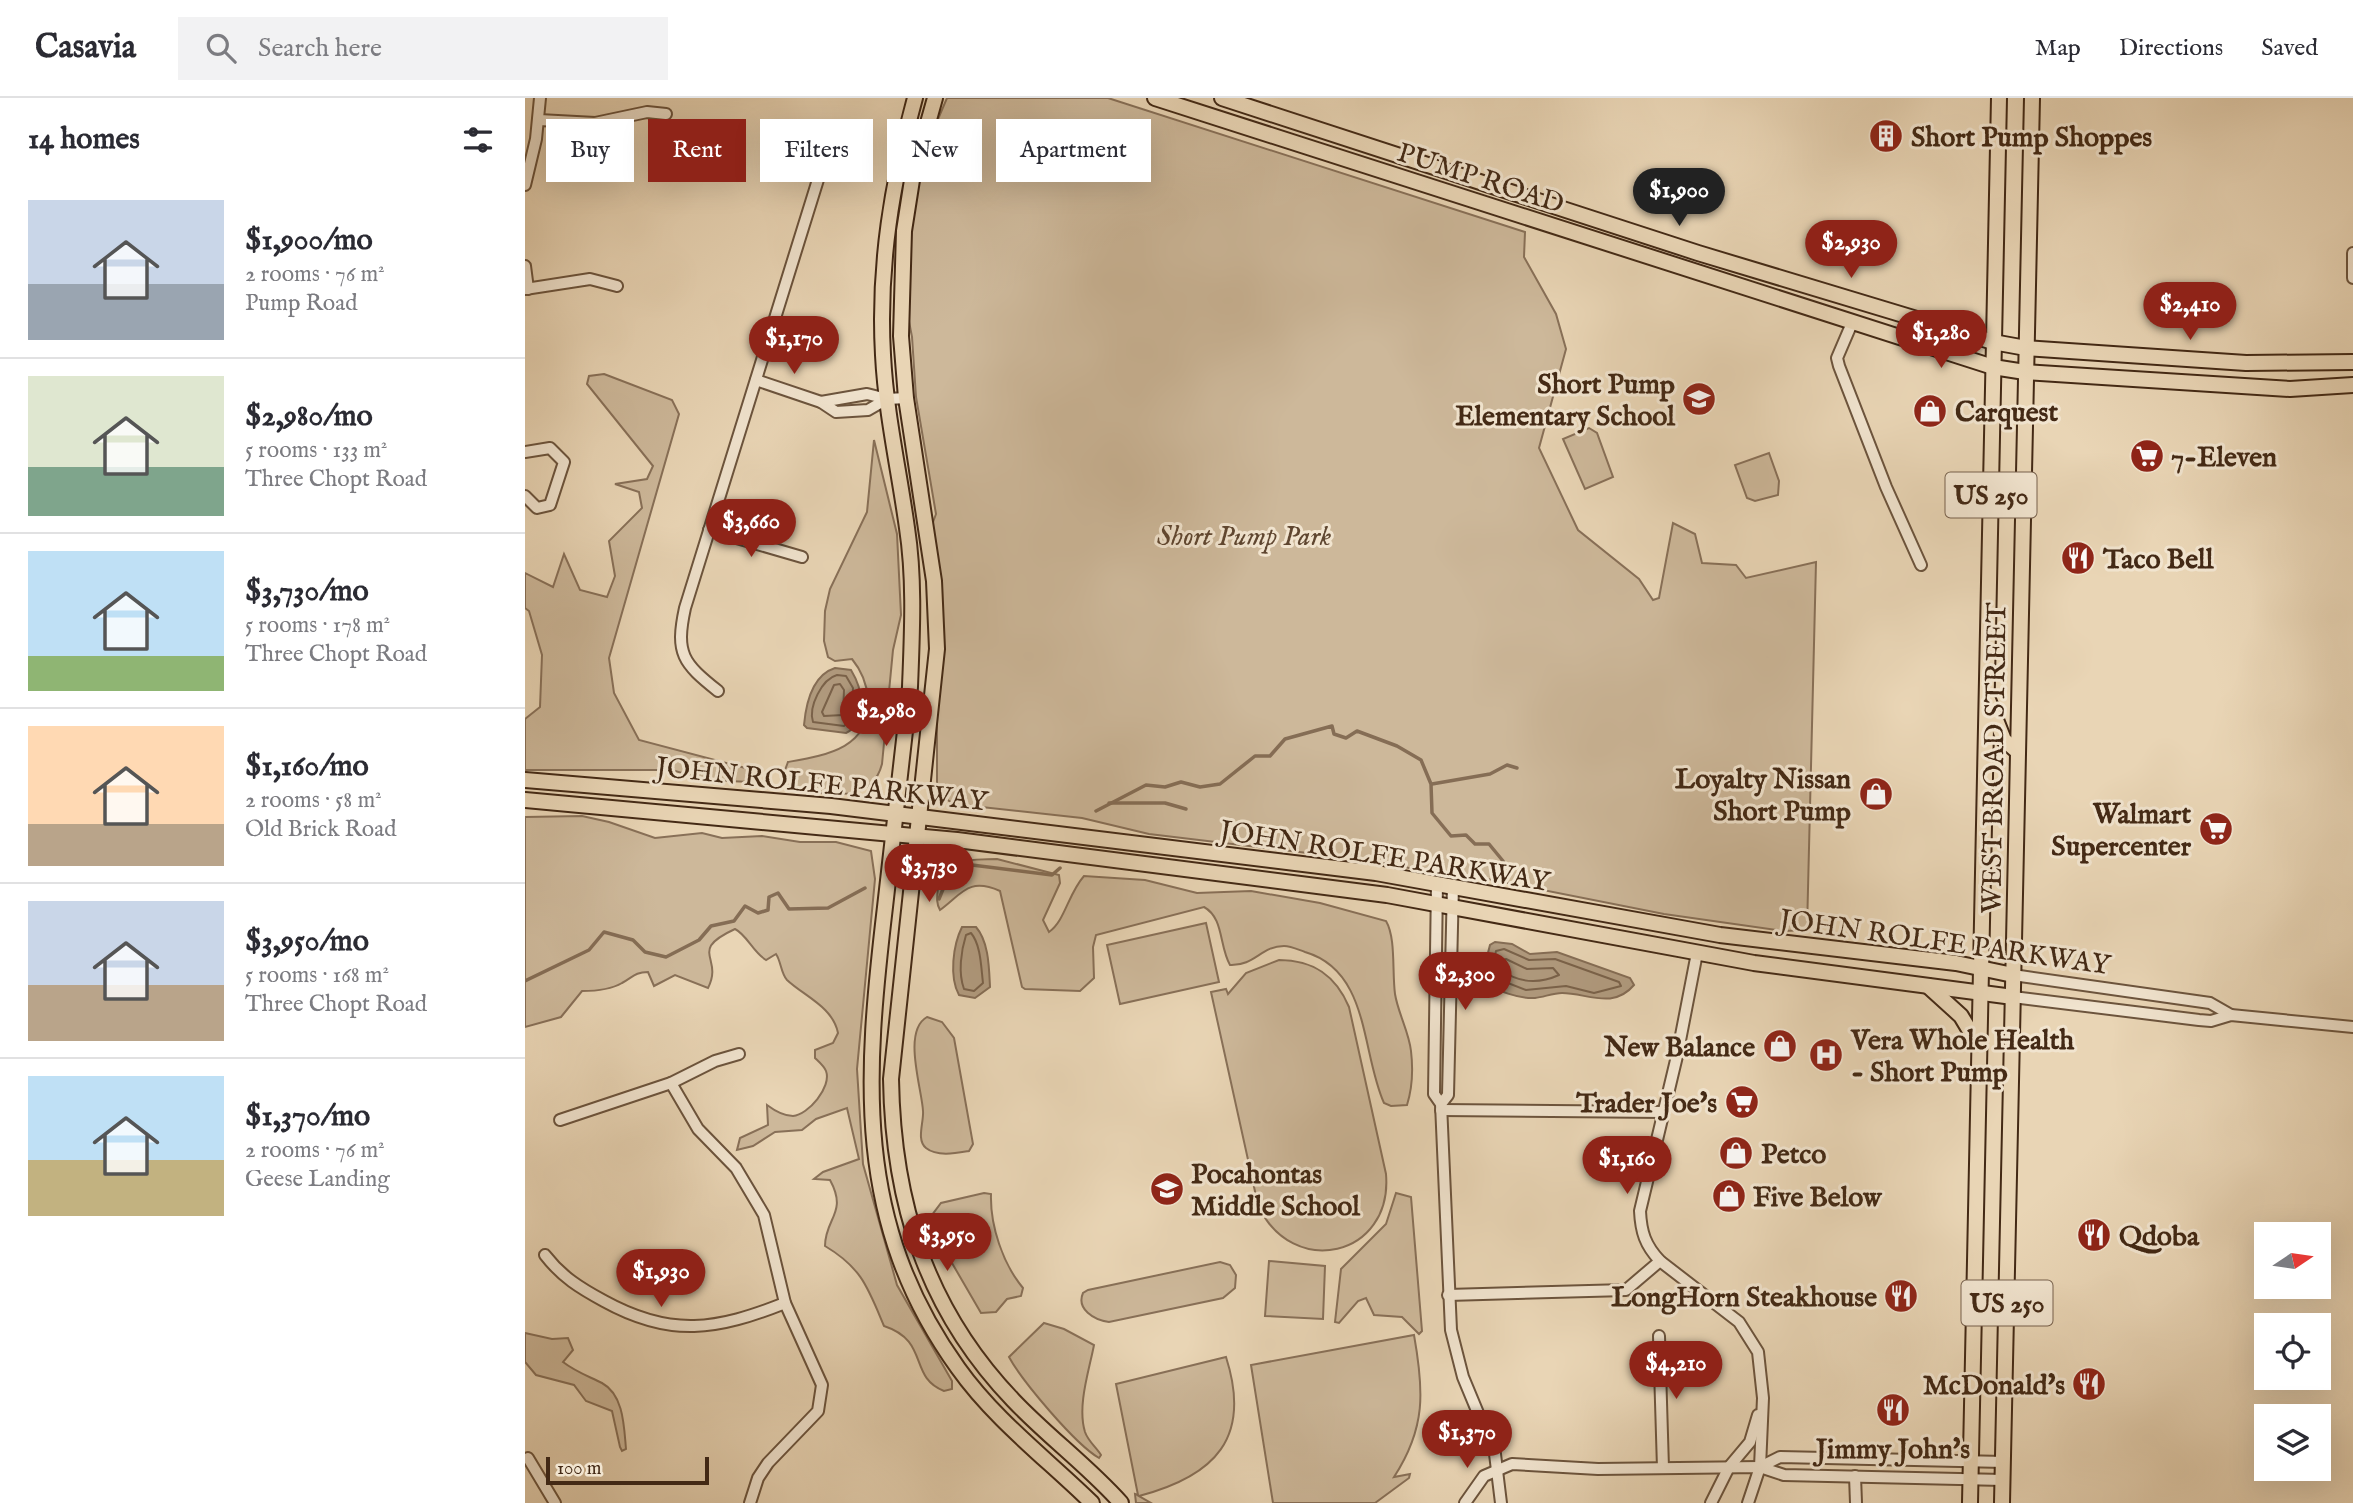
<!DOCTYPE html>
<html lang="en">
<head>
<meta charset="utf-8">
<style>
	:root { --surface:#fff; --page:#f2f2f3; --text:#2b2b33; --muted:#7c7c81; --line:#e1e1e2; --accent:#8f2418 }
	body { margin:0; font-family:"IM FELL English",serif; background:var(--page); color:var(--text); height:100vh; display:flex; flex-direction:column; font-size:26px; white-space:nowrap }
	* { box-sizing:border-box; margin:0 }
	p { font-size:23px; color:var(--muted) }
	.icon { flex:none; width:38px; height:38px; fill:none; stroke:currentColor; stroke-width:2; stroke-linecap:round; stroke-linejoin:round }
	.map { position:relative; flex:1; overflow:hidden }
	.side { display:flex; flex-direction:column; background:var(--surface); width:525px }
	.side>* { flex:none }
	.top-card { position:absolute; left:21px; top:21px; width:665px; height:63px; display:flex; gap:14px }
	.needle { width:46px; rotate:77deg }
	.buttons { position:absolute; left:1729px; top:1124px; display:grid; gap:14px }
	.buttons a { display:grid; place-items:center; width:77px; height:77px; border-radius:0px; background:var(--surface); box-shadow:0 7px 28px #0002; font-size:35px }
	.scale { position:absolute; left:21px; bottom:18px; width:163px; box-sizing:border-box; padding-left:7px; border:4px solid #432915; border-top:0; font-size:19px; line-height:24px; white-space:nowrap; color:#432915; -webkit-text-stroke:5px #f1e4cf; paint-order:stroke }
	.price { position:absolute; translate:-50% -60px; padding:0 16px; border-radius:24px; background:var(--accent); color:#fff; font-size:23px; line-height:46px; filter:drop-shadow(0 2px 4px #0008) }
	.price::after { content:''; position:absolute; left:50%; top:42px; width:21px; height:16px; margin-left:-10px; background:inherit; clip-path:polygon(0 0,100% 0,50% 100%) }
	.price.active { background:#222; color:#fff }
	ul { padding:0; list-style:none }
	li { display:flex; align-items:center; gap:21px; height:175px; padding:0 28px }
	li+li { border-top:2px solid var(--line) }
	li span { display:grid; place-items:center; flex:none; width:196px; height:140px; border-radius:0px; color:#555 }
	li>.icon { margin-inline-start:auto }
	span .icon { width:84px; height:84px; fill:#fffc; stroke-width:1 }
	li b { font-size:30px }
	h2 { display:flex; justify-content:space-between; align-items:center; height:84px; padding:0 28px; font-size:30px }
	.tag { padding:0 24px; border-radius:0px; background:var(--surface); box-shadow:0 7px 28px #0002; font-size:24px; line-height:63px }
	.tag.active { background:var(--accent); color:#fff }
	header { display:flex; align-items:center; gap:42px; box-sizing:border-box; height:98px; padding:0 35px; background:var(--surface); border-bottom:2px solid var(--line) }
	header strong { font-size:33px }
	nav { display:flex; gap:38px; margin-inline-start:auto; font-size:24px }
	.search { width:490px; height:63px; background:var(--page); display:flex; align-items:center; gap:18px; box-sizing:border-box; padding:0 24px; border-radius:0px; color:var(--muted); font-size:26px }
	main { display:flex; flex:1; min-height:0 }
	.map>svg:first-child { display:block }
	.green { fill:#cdb89a; stroke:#887058; stroke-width:2 }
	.water { fill:#b19b7f; stroke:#856d55; stroke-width:2 }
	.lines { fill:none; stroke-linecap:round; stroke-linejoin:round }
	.shore { stroke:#7a624a; stroke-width:2 }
	.stream { stroke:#856d55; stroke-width:3.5 }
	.minor-casing { stroke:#6c543d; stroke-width:14 }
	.major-casing { stroke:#432915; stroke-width:18 }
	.minor { stroke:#f1e4cf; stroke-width:10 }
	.major { stroke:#e9d5b5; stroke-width:14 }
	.labels { text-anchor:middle; stroke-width:6; stroke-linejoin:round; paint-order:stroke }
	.shield { fill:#f1e4cf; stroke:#77614d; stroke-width:2 }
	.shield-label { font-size:26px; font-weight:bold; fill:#432915 }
	.poi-label { font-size:28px; font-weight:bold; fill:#432915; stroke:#f1e4cf; text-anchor:start }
	.street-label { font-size:28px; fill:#432915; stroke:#f1e4cf }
	.park-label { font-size:28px; font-style:italic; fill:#5f4630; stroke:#f1e4cf }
</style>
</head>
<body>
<header>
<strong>Casavia</strong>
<div class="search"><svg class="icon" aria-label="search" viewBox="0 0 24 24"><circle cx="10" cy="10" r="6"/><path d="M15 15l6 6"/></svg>Search here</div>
<nav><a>Map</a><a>Directions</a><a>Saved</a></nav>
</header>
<main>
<section class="side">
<h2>14 homes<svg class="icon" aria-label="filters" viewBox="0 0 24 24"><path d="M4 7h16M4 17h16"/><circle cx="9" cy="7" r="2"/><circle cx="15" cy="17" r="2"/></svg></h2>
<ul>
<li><span style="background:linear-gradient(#c9d6e8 60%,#9aa5b1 0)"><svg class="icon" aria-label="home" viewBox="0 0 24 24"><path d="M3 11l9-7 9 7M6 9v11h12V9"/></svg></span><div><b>$1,900/mo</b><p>2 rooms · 76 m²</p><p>Pump Road</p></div></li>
<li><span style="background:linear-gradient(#dfe7d0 65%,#7fa58c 0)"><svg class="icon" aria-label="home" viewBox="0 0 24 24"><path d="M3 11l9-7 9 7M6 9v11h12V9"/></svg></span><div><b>$2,980/mo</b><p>5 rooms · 133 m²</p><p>Three Chopt Road</p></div></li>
<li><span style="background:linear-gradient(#bfe0f5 75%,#8fb573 0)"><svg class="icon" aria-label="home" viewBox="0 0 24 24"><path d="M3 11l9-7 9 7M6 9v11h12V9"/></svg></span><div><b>$3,730/mo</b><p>5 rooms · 178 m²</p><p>Three Chopt Road</p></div></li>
<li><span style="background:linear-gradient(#ffd9b3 70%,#b9a48a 0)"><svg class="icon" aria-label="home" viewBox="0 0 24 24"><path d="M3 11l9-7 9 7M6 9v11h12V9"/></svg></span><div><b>$1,160/mo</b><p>2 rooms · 58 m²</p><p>Old Brick Road</p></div></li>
<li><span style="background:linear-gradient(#c9d6e8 60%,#b9a48a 0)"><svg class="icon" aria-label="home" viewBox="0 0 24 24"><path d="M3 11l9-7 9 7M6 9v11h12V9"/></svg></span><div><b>$3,950/mo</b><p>5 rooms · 168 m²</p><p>Three Chopt Road</p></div></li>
<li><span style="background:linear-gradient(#bfe0f5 60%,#c2b280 0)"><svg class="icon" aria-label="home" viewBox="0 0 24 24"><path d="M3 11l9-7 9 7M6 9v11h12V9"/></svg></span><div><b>$1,370/mo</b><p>2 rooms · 76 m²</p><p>Geese Landing</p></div></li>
</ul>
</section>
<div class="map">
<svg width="1828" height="1405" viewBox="0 0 1828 1405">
	<rect width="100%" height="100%" fill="#e9d5b5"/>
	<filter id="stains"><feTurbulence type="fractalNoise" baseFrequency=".00286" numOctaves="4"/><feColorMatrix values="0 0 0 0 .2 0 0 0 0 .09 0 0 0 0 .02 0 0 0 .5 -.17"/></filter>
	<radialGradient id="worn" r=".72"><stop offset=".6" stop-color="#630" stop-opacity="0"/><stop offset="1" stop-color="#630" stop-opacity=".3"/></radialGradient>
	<g class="green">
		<polygon points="422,0 583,0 1000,134 999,159 1031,216 1041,251 1014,350 1053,432 1114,481 1128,502 1134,500 1148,425 1170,436 1177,465 1211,467 1221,480 1291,464 1282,832 1259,833 1139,816 958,780 914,776 849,763 624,736 557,720 429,706 418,699 412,685 412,551 404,435 411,416 391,299 387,239 376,182 387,82"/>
		<polygon points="79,276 147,302 154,316 84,560 89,595 114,642 224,671 232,679 226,684 180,682 147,672 0,672 0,621 15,609 17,557 4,513 0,510 0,475 28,489 39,456 55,492 82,499 90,478 84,443 117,410 114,394 90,386 122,381 128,368 62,286 64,278"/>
		<polygon points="1064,330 1072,335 1088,379 1060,391 1038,341"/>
		<path d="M349,342L372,436L376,517L368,552L357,666C346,709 297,695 265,690L257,680L263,664C302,657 346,650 343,601C342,587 336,572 327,561L310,563L303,559L299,543L300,513L305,491L342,414Z"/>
		<polygon points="1244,355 1254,383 1253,397 1230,403 1222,400 1210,367"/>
		<path d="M57,718L84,724L130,740L177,735L197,740L237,738L275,744H311L346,753L350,781L332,971L338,1066L372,1187L427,1283V1291L419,1293C383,1279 405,1243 359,1228C343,1190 337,1170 300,1148C300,1120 323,1115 305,1082L289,1081L298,1074L334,1061L322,1010L291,1021L277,1032L250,1034L228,1048L212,1052L215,1040L243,1027L242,1007C250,1013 258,1018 268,1018C283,1017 307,989 301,973C299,968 293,963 290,960V952L308,945L313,935C308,909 279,898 262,882C256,876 256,863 251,856L241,862C228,854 222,837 210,831C162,853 199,859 183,890L150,877L129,888L123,874C110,874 108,879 97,885C85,892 71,893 57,893L36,919L0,929V719Z"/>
		<path d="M472,761L534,777L535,785L518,822L524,834C540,823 543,796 559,778L620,782L672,795L726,793L795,805L861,823C871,840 867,874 870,896C873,915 884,934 886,953C888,970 887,991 882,1007L866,1008L859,1005C836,954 845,873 780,854C774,852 766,848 759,848C736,848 730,868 705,867C694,848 699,820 679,809L571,837L568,849L569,880L555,893L500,891L497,889L475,793C443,779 437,796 415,812C411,805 412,799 413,790C417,758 446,762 472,761Z"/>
		<polygon points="681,825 694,884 595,906 582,847"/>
		<path d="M754,862C789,862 811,878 824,909L861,1076C868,1159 767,1182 733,1107L686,894L701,891L703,896L721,875Z"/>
		<path d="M402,919L417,924L429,940L448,1046L444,1053C432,1055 412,1059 401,1050C391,1042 399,1024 398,1013C397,991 377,933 402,919Z"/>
		<path d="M459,1095L466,1096C465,1128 478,1166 498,1190L496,1198L482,1201L471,1214L456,1215L420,1153L407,1117L416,1105Z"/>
		<polygon points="871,1095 886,1099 897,1233 894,1236 877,1219 849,1217 841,1200 833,1203 814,1225 810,1224 816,1171 861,1126"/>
		<polygon points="744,1163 800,1168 798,1221 740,1218"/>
		<path d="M695,1164L705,1167L711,1177L710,1190L698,1200L584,1224C569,1222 551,1211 558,1195L563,1192Z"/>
		<path d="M519,1225L539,1231L569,1247C564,1273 552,1308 560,1334C563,1343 571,1349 576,1357L574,1360C550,1346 497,1283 484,1259Z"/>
		<path d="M0,1235L27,1241L43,1240L48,1252L38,1264C51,1274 63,1278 77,1285C99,1297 99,1329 101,1351L97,1353L95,1349L87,1313L61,1303L49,1287L11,1277L0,1264Z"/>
		<path d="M889,1237C899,1293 901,1330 869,1379L885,1376L884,1380L850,1405H748L726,1267Z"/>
		<path d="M701,1259C727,1340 690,1378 614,1398L626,1405H611L610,1396L613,1397L591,1286Z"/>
	</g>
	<g class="water">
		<path d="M310,570L326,572C337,590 345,623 321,635L282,630L279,627C281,605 288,577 310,570Z"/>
		<path d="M437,829H451C464,844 464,870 465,889L450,900L434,897C424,879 428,847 437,829Z"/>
		<path d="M970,844L987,846L1005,856L1032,854L1105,880L1109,887C1088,912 1062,895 1037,895C1028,895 1019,899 1010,900C996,901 969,893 959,883L957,878L965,847Z"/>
	</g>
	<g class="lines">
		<g class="shore">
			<path d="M312,577L321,578L328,590L326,622L319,628L288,624C283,609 297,581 312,577Z"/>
			<polygon points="315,586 319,592 318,617 299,618 297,614 309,587"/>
			<path d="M446,835C456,847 456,869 458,885L449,893L439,891C433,875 436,853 441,837Z"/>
			<polygon points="979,851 1004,862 1030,861 1094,884 1096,888 1069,895 1041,888 1001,892 965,878 971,853"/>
			<path d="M981,861L1002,871L1028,870L1034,877C1014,886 994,885 976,872L977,863Z"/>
		</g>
		<g class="stream">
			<polyline points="907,686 965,676 982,667 992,670"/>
			<polyline points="584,705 640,705 661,711"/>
			<polyline points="571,713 621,687 640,689 656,684 675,689 695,686 730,658 745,658 760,641 807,628 809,636 821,640 832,633 872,648 896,662 906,686 907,715 926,738 941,737 950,746 964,746 978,763"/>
			<polyline points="414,801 425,774 439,766 527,777 535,770"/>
			<polyline points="0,883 64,852 79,834 108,842 120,854 141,859 174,842 186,828 209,823 220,808 233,815 243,812 244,799 253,795 264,811 303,810 340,790"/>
		</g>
		<g class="minor-casing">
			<g id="minor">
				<polyline points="14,22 70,25 122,14 141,16"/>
				<polyline points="0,87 11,41 15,0"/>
				<polyline points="1828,155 1828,180"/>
				<polyline points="0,168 3,191"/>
				<polyline points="0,191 65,181 92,188"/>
				<polyline points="1327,225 1312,260 1314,268 1361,389 1396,467"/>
				<polyline points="231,282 296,304 311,314 343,312 362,301"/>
				<polyline points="296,304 342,296 362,301 381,300"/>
				<polyline points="0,354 25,350 39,364 25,407 12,410 0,398"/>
				<polyline points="184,432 277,459"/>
				<path d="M193,593C158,565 150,556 160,510L305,43L320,38"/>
				<polyline points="912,785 909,996 916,1006 926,1232 938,1279 970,1356 976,1405"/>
				<path d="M1172,855L1152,958L1115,1113C1116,1134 1120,1147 1135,1163L1214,1224L1233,1254L1238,1300L1235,1369L1223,1405"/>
				<polyline points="1488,877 1685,905 1706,917"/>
				<polyline points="1488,899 1674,922 1686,923 1706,917 1828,929"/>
				<polyline points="146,985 173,1031 211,1070 239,1117 260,1205 297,1287 293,1313 243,1365 233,1380 225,1405"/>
				<polyline points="916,1006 923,997 928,787"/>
				<polyline points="916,1012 1139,1014"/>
				<polyline points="35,1022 146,985 190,963 214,956"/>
				<path d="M20,1157C37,1179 55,1190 79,1203C146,1240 192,1232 260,1205"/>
				<polyline points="923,1197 1101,1192 1135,1163"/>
				<polyline points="1134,1238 1138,1370"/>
				<polyline points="3,1360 30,1405"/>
				<polyline points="1235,1369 1255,1359 1479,1364"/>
				<polyline points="1330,1378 1331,1405"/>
				<polyline points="940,1405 959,1378 987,1366 1073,1371 1235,1369 1259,1377 1478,1382"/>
				<polyline points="1186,1405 1204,1369 1225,1344 1233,1317"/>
			</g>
		</g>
		<g class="major-casing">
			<g id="major">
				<path d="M390,0C367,85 353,168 358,257C361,316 374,372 382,430C390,482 387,536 385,589C377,662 368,736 360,809C340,978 328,1124 433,1270C470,1322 522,1361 567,1405"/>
				<path d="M410,0L387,82L379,133L376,238L381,300L409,483L412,551L366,981C368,1104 401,1211 488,1302C522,1338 563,1368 596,1405"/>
				<polyline points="630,0 1468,269 1500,274 1765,291 1828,287"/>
				<polyline points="697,0 1173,155 1468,244 1501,250 1721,265 1828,264"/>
				<polyline points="1462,599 1479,642 1493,654"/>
				<polyline points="0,682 306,708 851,775 1195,837 1431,865 1488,877"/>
				<polyline points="0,702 432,742 862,797 1229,865 1488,899"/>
				<polyline points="1403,888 1436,918 1454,948"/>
				<polyline points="1445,1405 1474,0"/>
				<polyline points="1477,1405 1507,0"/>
			</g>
		</g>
		<use href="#minor" class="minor"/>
		<use href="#major" class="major"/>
	</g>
	<defs>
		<g id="building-disc" transform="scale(1.75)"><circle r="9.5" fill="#8f2418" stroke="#f1e4cf"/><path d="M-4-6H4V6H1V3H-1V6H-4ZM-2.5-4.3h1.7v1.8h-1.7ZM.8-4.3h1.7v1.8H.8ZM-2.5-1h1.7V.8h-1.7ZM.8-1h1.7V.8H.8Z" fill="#fff"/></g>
		<g id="school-disc" transform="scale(1.75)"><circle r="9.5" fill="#8f2418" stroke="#f1e4cf"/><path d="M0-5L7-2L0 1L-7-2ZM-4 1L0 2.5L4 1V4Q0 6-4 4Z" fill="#fff"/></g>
		<g id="shop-disc" transform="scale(1.75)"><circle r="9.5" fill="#8f2418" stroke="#f1e4cf"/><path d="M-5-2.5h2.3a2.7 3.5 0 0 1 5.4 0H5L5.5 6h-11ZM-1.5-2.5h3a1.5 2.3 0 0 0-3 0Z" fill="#fff"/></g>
		<g id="supermarket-disc" transform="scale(1.75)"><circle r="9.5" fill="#8f2418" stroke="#f1e4cf"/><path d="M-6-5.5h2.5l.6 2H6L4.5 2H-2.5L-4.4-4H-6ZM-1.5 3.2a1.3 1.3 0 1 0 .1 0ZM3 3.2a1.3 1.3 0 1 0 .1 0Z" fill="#fff"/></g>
		<g id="restaurant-disc" transform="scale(1.75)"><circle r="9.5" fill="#8f2418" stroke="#f1e4cf"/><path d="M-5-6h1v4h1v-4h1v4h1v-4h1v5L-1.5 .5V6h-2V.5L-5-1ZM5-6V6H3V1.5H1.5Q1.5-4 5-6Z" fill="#fff"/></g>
		<g id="hospital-disc" transform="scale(1.75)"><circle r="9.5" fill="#8f2418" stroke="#f1e4cf"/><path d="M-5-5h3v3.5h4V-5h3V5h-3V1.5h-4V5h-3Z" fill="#fff"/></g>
	</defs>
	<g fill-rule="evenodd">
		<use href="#building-disc" x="1361" y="38"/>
		<use href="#school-disc" x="1174" y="301"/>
		<use href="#shop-disc" x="1405" y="313"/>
		<use href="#supermarket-disc" x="1622" y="358"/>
		<use href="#restaurant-disc" x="1553" y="460"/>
		<use href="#shop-disc" x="1351" y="696"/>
		<use href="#supermarket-disc" x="1691" y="731"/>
		<use href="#shop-disc" x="1255" y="948"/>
		<use href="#hospital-disc" x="1301" y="957"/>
		<use href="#supermarket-disc" x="1217" y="1004"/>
		<use href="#shop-disc" x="1211" y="1055"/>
		<use href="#school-disc" x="642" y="1091"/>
		<use href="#shop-disc" x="1204" y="1098"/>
		<use href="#restaurant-disc" x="1569" y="1137"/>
		<use href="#restaurant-disc" x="1376" y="1198"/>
		<use href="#restaurant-disc" x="1564" y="1286"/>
		<use href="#restaurant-disc" x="1368" y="1312"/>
	</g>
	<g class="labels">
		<g class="shield">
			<rect x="1420.5" y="374.5" width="91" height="45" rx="5"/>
			<rect x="1436.5" y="1182.5" width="91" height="45" rx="5"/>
		</g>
		<g class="shield-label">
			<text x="1466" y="406">US 250</text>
			<text x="1482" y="1214">US 250</text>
		</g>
		<g class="poi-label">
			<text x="1386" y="48">Short Pump Shoppes</text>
			<text x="1150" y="295" text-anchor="end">Short Pump<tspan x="1150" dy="32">Elementary School</tspan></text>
			<text x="1430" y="323">Carquest</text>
			<text x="1646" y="368">7-Eleven</text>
			<text x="1578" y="470">Taco Bell</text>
			<text x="1326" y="690" text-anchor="end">Loyalty Nissan<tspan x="1326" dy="32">Short Pump</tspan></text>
			<text x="1666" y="725" text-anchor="end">Walmart<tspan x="1666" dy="32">Supercenter</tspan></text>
			<text x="1326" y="951">Vera Whole Health<tspan x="1326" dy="32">- Short Pump</tspan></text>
			<text x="1230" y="958" text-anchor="end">New Balance</text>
			<text x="1192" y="1014" text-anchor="end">Trader Joe's</text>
			<text x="1236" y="1065">Petco</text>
			<text x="666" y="1085">Pocahontas<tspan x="666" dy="32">Middle School</tspan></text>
			<text x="1228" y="1108">Five Below</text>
			<text x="1594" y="1147">Qdoba</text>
			<text x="1352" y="1208" text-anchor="end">LongHorn Steakhouse</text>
			<text x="1540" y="1296" text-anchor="end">McDonald's</text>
			<text x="1368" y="1360" text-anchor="middle">Jimmy John's</text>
		</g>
		<g class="street-label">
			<text transform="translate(956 79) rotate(18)" y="10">PUMP ROAD</text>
			<text transform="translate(1468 660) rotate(-89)" y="10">WEST BROAD STREET</text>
			<text transform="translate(297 685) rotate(6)" y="10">JOHN ROLFE PARKWAY</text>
			<text transform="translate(860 757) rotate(9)" y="10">JOHN ROLFE PARKWAY</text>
			<text transform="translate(1420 843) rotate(8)" y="10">JOHN ROLFE PARKWAY</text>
		</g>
		<g class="park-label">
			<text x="719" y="447">Short Pump Park</text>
		</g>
	</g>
	<rect width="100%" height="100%" filter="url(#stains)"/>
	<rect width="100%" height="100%" fill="url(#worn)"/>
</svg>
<div class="buttons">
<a><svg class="needle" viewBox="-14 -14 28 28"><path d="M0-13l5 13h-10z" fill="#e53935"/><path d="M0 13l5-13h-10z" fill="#7c7c81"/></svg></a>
<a><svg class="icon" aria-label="locate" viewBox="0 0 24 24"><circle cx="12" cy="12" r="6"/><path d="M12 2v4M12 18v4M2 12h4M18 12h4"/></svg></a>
<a><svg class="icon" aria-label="layers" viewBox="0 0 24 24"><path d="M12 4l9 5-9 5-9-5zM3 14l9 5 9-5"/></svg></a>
</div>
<div class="scale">100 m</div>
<b class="price active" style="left:1154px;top:130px">$1,900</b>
<b class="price" style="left:1326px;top:182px">$2,930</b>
<b class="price" style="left:1665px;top:244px">$2,410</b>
<b class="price" style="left:1416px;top:272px">$1,280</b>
<b class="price" style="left:269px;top:278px">$1,170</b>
<b class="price" style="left:226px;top:461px">$3,660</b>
<b class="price" style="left:361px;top:650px">$2,980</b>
<b class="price" style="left:404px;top:806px">$3,730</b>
<b class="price" style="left:940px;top:914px">$2,300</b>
<b class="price" style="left:1102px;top:1098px">$1,160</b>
<b class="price" style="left:422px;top:1175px">$3,950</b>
<b class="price" style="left:136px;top:1211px">$1,930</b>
<b class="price" style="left:1151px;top:1303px">$4,210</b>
<b class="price" style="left:942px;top:1372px">$1,370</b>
<div class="top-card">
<a class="tag">Buy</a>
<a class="tag active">Rent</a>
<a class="tag">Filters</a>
<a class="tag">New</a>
<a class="tag">Apartment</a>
</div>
</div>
</main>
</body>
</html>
